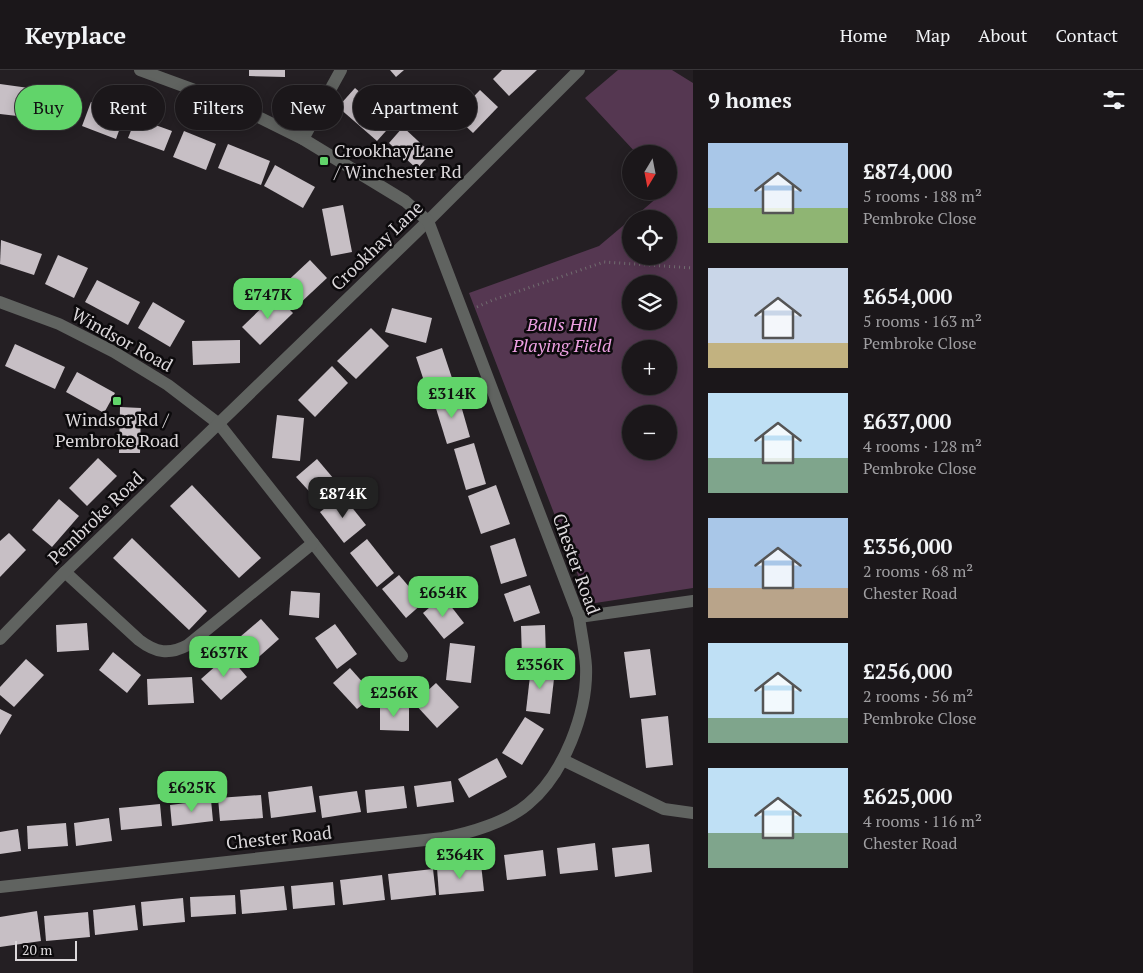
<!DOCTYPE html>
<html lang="en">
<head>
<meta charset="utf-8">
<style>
	:root { --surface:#1b171a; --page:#242023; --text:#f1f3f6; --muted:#a09fa2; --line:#393639; --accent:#61d46a }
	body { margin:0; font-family:"PT Serif",serif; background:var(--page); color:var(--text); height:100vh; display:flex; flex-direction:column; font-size:19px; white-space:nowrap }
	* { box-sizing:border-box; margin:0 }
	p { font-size:16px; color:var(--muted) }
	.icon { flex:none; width:28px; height:28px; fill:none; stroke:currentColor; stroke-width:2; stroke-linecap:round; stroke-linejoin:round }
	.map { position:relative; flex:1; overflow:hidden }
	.sheet { display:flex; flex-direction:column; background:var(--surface); width:450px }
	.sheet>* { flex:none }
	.guide { position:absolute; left:15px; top:15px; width:475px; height:45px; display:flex; gap:10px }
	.needle { width:32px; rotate:190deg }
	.controls { position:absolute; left:622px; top:75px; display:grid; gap:10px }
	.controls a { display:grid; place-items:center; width:55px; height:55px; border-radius:50%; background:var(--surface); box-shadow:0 2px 12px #0003,0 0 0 1px var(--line); font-size:25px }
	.scale { position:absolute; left:15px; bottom:12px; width:62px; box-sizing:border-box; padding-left:5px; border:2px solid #dcd8db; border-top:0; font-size:14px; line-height:18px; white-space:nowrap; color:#dcd8db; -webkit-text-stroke:4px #0c0a0c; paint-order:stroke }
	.price { position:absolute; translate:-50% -42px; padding:0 11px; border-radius:10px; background:var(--accent); color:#111; font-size:16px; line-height:32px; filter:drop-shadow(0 1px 2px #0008) }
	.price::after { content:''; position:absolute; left:50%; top:30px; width:15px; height:11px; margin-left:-8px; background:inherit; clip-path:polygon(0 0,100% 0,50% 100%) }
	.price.active { background:#222; color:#fff }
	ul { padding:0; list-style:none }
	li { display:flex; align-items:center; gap:15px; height:125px; padding:0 15px }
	li span { display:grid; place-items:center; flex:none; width:140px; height:100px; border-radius:0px; color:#555 }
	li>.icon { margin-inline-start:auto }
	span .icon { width:60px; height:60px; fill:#fffc; stroke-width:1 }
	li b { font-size:21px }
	h2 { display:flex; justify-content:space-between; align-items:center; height:60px; padding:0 15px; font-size:21px }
	.pill { padding:0 18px; border-radius:22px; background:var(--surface); box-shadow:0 2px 12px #0003,0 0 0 1px var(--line); font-size:18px; line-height:45px }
	.pill.active { background:var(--accent); color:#111 }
	header { display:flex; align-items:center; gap:30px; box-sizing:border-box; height:70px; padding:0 25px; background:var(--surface); border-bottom:1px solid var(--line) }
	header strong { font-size:24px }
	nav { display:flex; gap:28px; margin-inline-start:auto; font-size:18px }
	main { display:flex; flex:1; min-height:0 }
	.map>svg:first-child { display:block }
	.green { fill:#553751; fill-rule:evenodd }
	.building { fill:#c7bfc5 }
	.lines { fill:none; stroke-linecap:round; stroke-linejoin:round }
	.path { stroke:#716d70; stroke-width:3; stroke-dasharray:1 4; stroke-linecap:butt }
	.minor { stroke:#606360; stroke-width:12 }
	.poi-dot { fill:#61d46a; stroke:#0c0a0c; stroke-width:2 }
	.labels { text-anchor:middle; stroke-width:5; stroke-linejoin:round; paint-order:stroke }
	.poi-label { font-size:18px; fill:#dcd8db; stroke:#0c0a0c; text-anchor:start }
	.street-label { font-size:18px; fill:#dcd8db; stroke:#0c0a0c }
	.park-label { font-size:18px; font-style:italic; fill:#eda0e2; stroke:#0c0a0c }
</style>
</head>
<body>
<header>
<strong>Keyplace</strong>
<nav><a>Home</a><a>Map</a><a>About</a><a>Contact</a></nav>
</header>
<main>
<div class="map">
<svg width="693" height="903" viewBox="0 0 693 903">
	<rect width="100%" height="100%" fill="#241f23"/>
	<path class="green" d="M618,0H672L693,13V518L589,534L469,223L599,176L631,149V186H669V149H632L665,121H669V84H637L585,28ZM631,214H669V251H631ZM631,279H669V316H631ZM631,344H669V381H631Z"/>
	<g class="building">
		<polygon points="249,0 285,0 285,7 249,6"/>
		<polygon points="390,0 404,0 396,7"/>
		<polygon points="502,0 537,0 509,26 493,9"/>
		<polygon points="0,14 29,18 26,47 0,44"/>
		<polygon points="355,18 394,52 377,71 338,37"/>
		<polygon points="480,20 498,37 473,63 455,46"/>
		<polygon points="44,22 78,32 72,53 38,43"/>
		<polygon points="91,32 125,44 116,69 82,56"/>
		<polygon points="136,48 172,61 164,81 128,68"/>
		<polygon points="403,57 431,83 417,99 389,73"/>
		<polygon points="184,61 216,74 206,100 173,87"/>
		<polygon points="228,74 270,91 261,115 218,98"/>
		<polygon points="275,95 315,117 303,138 264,116"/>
		<polygon points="343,135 352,182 331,186 322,139"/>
		<polygon points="1,170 42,184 34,205 0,194"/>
		<polygon points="58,185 88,198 74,228 45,214"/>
		<polygon points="310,190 327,208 296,237 279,219"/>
		<polygon points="97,210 140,232 128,255 85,232"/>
		<polygon points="275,225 293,243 260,275 242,257"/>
		<polygon points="153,232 185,251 170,277 138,258"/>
		<polygon points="392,238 432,248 426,273 385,262"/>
		<polygon points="371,258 389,276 356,309 337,291"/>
		<polygon points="240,270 240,293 193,295 192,271"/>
		<polygon points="15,274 65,297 55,319 5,296"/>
		<polygon points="442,278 455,317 429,326 416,287"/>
		<polygon points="332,296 348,313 315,347 298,330"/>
		<polygon points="77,302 115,323 104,343 66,322"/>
		<polygon points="458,325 470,367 447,374 434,332"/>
		<polygon points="120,337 141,338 140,383 119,383"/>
		<polygon points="277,345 304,348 300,391 272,388"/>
		<polygon points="474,373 486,414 466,420 454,379"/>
		<polygon points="98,388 117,406 87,436 69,418"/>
		<polygon points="317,389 339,415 319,432 296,407"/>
		<polygon points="192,415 261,488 239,508 170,436"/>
		<polygon points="496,415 510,454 481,464 468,426"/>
		<polygon points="342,425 366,455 344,473 320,442"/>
		<polygon points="59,429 79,446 52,477 32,460"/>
		<polygon points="9,463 26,480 0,507 0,471"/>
		<polygon points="132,468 207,541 189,560 113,488"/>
		<polygon points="515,468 527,506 501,514 490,476"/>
		<polygon points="367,469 394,503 377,517 350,483"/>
		<polygon points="399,505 423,533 406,548 382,519"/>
		<polygon points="530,515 540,543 514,552 504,524"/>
		<polygon points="291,521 320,523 319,548 289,545"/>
		<polygon points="443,526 464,553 444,569 423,543"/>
		<polygon points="261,549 279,569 252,593 234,572"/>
		<polygon points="87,553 89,580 57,582 56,555"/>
		<polygon points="335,554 357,584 337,599 315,568"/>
		<polygon points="545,555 546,589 522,589 521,556"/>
		<polygon points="450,573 475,576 471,613 446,610"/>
		<polygon points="650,579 656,625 630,628 624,582"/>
		<polygon points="113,582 141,605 127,623 99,600"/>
		<polygon points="228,585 247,607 221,630 201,609"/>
		<polygon points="26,589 44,605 14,637 0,625 0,617"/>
		<polygon points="531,597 555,600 550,644 526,641"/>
		<polygon points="350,598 374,625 357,639 333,613"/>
		<polygon points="192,607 194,633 148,635 147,609"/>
		<polygon points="436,613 459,637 437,658 414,633"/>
		<polygon points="380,635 409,636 409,661 380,660"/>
		<polygon points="0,639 12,645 0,665"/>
		<polygon points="668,646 673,695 646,698 641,649"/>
		<polygon points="525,647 544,659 522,695 502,683"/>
		<polygon points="497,688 507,707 469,728 458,709"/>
		<polygon points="451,711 454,732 417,737 414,716"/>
		<polygon points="312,716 316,742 271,748 268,722"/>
		<polygon points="404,716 407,738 367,743 365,720"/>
		<polygon points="357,721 361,742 322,748 319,726"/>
		<polygon points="261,725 263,748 220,751 218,728"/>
		<polygon points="211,730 213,751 172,756 170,735"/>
		<polygon points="160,734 162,756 121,760 119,738"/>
		<polygon points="109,748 112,771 76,776 74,753"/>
		<polygon points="66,753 68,776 28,779 27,756"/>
		<polygon points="18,759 21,781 0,784 0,762"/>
		<polygon points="595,773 598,800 560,804 557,778"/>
		<polygon points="649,774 652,802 615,807 612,778"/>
		<polygon points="543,780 546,806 507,810 504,785"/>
		<polygon points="481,794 484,821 439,825 437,798"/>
		<polygon points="433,799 436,825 391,830 388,804"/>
		<polygon points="382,805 385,830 343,835 340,810"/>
		<polygon points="333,812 335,835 293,839 291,816"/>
		<polygon points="284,816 287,840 242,844 240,820"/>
		<polygon points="235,825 236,844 191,847 190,827"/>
		<polygon points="183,828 185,852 143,856 141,832"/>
		<polygon points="135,835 138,860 95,865 93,840"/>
		<polygon points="37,841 41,871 0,877 0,847"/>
		<polygon points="88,842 90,867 46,871 44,846"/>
	</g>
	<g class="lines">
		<polyline class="path" points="477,237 493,230 604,192 693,198"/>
		<g class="minor">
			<polyline points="303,69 341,0"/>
			<polyline points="0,232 59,254 114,282 168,315 219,354 402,586"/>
			<path d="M65,502L139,570C156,583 169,585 188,575L313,473"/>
			<polyline points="579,547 693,531"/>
			<polyline points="0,569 65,502 428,151 579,0"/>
			<polyline points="563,690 664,739 693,743"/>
			<path d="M0,817L443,768C470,763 507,752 528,734C564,704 588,642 586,596C585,580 581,563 579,547L428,151L405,131L303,69L230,33L140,0"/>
		</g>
	</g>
	<g class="poi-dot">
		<rect x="319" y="86" width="10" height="10" rx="2.5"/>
		<rect x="112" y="326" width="10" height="10" rx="2.5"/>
	</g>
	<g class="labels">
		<g class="poi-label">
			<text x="334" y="87">Crookhay Lane<tspan x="334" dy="21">/ Winchester Rd</tspan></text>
			<text x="117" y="356" text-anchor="middle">Windsor Rd /<tspan x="117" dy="21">Pembroke Road</tspan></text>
		</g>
		<g class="street-label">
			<text transform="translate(377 176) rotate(-44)" y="6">Crookhay Lane</text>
			<text transform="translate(122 270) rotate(29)" y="6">Windsor Road</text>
			<text transform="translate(96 448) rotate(-44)" y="6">Pembroke Road</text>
			<text transform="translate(576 494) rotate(70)" y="6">Chester Road</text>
			<text transform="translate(279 768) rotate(-6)" y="6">Chester Road</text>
		</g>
		<g class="park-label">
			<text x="562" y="261">Balls Hill<tspan x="562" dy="21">Playing Field</tspan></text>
		</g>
	</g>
</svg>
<div class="controls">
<a><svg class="needle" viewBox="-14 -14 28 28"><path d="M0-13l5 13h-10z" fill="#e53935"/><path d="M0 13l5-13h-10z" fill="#a09fa2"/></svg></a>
<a><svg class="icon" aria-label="locate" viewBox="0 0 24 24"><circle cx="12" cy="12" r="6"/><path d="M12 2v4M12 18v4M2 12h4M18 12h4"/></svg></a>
<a><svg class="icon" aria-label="layers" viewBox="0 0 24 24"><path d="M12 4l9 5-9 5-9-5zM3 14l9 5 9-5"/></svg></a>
<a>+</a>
<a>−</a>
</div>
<div class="scale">20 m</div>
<b class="price" style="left:268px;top:250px">£747K</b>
<b class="price" style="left:452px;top:349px">£314K</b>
<b class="price active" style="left:343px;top:449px">£874K</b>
<b class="price" style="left:443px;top:548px">£654K</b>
<b class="price" style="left:224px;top:608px">£637K</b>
<b class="price" style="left:540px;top:620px">£356K</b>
<b class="price" style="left:394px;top:648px">£256K</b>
<b class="price" style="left:192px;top:743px">£625K</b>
<b class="price" style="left:460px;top:810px">£364K</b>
<div class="guide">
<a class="pill active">Buy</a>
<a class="pill">Rent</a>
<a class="pill">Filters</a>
<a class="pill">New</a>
<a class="pill">Apartment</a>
</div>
</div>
<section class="sheet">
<h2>9 homes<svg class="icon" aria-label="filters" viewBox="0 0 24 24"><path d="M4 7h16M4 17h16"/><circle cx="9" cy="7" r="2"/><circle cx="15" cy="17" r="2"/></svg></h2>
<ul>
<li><span style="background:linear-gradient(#a9c7e8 65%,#8fb573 0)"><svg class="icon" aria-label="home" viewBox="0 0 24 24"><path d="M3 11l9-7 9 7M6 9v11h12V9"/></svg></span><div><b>£874,000</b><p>5 rooms · 188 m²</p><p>Pembroke Close</p></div></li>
<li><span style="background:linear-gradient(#c9d6e8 75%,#c2b280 0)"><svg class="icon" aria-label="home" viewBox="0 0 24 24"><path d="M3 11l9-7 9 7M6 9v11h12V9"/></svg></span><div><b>£654,000</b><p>5 rooms · 163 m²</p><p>Pembroke Close</p></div></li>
<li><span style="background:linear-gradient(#bfe0f5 65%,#7fa58c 0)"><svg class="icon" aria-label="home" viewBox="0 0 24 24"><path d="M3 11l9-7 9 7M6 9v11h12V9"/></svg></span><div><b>£637,000</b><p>4 rooms · 128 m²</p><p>Pembroke Close</p></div></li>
<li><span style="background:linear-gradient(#a9c7e8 70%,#b9a48a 0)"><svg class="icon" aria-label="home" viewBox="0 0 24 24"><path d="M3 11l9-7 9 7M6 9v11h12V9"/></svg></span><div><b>£356,000</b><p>2 rooms · 68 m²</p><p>Chester Road</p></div></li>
<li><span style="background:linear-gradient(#bfe0f5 75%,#7fa58c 0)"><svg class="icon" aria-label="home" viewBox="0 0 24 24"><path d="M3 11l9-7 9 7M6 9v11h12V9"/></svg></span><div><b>£256,000</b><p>2 rooms · 56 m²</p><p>Pembroke Close</p></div></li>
<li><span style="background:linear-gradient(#bfe0f5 65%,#7fa58c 0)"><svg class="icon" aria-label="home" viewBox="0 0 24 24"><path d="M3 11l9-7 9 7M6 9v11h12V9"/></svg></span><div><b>£625,000</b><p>4 rooms · 116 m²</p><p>Chester Road</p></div></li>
</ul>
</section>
</main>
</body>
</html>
